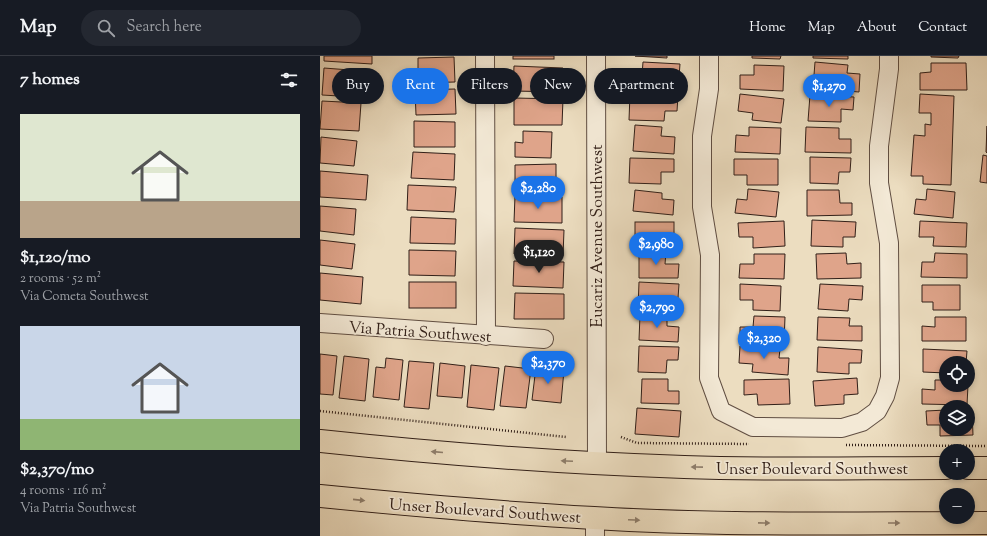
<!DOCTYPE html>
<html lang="en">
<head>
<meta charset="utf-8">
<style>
	:root { --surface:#171b24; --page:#242831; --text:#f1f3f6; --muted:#9ea1a6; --line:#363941; --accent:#1a73e8 }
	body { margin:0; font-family:"Sorts Mill Goudy",serif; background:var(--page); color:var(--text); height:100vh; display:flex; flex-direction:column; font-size:15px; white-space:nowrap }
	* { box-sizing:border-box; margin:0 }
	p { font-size:13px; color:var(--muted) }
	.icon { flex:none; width:22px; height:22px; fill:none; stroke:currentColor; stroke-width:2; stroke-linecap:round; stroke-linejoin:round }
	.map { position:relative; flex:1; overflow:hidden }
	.sheet { display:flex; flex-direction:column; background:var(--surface); width:320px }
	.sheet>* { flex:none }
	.hud { position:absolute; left:12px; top:12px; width:380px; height:36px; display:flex; gap:8px }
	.buttons { position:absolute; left:619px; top:300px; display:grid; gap:8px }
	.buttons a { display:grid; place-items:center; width:36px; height:36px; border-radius:50%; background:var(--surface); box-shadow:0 2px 6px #0003; font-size:20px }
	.price { position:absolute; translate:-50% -34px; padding:0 9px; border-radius:14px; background:var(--accent); color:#fff; font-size:13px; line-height:26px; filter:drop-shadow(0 1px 2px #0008) }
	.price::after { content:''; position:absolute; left:50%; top:24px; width:12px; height:9px; margin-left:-6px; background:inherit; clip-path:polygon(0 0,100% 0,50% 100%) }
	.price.active { background:#222; color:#fff }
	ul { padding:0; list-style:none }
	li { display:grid; align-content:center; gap:8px; height:212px; padding:0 20px }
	li span { display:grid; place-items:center; height:124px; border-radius:0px; color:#555 }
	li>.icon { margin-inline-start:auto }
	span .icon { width:72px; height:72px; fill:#fffc; stroke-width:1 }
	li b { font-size:17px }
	h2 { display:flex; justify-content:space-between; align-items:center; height:48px; padding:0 20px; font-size:17px }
	.chip { padding:0 14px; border-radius:18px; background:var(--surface); box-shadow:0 2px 6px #0003; font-size:14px; line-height:36px }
	.chip.active { background:var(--accent); color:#fff }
	header { display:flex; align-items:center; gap:24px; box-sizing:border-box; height:56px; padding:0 20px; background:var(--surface); border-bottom:1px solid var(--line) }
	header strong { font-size:19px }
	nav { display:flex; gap:22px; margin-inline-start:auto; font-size:14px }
	.search { width:280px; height:36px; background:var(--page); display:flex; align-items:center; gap:10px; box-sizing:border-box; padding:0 14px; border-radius:22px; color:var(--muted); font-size:15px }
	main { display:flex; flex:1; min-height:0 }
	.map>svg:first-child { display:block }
	.building { fill:#dfa48a; stroke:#311f18 }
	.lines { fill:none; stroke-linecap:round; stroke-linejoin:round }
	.minor-casing { stroke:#604e42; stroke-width:20 }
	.major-casing { stroke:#311f18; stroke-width:24 }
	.path { stroke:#311f18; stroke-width:2.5; stroke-dasharray:1 2; stroke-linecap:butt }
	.minor { stroke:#f3e9d6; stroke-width:18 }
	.major { stroke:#ecddc0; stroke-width:22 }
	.oneway { fill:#8e7e6c }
	.labels { text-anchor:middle; stroke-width:3.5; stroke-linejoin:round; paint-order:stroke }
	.street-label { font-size:16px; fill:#311f18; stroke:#f3e9d6 }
</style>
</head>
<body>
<header>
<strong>Map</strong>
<div class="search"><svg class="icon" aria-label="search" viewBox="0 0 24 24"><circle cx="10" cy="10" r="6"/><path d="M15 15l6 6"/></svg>Search here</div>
<nav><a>Home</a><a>Map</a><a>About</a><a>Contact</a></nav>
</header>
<main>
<section class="sheet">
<h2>7 homes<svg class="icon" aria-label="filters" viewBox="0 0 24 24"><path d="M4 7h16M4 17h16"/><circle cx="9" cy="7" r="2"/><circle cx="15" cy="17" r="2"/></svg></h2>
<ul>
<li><span style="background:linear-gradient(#dfe7d0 70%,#b9a48a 0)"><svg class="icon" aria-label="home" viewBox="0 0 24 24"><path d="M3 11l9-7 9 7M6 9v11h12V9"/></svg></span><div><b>$1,120/mo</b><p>2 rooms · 52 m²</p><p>Via Cometa Southwest</p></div></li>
<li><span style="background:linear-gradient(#c9d6e8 75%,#8fb573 0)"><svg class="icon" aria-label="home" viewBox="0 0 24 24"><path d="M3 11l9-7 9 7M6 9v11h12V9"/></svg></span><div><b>$2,370/mo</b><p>4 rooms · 116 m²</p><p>Via Patria Southwest</p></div></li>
</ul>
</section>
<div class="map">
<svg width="667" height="480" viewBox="0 0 667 480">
	<rect width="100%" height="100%" fill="#ecddc0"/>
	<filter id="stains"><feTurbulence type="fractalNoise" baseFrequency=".005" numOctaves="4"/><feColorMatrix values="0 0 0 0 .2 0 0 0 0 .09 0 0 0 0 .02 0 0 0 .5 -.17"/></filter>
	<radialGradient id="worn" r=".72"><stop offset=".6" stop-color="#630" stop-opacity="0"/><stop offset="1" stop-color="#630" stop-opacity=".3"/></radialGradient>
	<g class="building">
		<polygon points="4,0 52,0 52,8 4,5"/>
		<rect x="193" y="0" width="41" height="3"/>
		<polygon points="315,0 347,0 347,2"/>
		<polygon points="432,0 461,0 460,3 432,2"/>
		<polygon points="493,0 528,0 528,3 493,2"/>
		<polygon points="611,0 639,0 638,2 611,1"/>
		<polygon points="134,1 135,26 98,27 98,2"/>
		<polygon points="323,6 360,8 358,34 321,32"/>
		<polygon points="495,6 528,9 527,17 540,18 539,36 493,32"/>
		<polygon points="611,7 646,7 647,34 600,34 600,17 611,16"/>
		<polygon points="434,9 464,10 463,35 420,33 420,19 434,19"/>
		<polygon points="194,10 243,12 243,36 193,35"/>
		<polygon points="4,12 56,16 54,42 2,39"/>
		<polygon points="135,33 136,58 96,59 95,34"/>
		<polygon points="310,38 358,40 357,55 345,55 344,65 309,64"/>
		<polygon points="420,38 464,43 461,67 432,64 433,57 418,55"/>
		<polygon points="600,38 634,40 631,129 603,128 603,120 591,120 594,79 605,80 605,68 611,69 611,57 599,57"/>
		<polygon points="490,39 534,41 533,54 521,53 521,66 488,65"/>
		<polygon points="194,42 243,43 242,69 194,69"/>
		<polygon points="2,45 41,47 39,75 0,73"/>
		<polygon points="94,65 135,66 135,91 94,91"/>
		<polygon points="315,69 342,71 341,80 355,81 354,98 313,95"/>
		<polygon points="667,70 667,97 666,96"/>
		<polygon points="429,71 461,72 460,98 415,96 416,79 429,80"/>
		<polygon points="486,71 519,72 519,83 531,83 531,97 485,96"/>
		<polygon points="203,75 232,76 231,102 195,101 195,86 203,87"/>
		<polygon points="1,81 37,85 34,110 0,107"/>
		<polygon points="93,96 135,98 134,124 91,122"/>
		<polygon points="663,99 667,100 667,127 660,126"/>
		<polygon points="490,101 531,102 530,116 519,116 518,128 490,127"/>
		<polygon points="310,102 354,103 354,116 341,116 341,128 309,127"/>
		<polygon points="414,103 458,103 458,129 427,129 427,119 414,119"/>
		<polygon points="236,108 236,134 195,135 195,109"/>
		<polygon points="0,115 48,119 46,144 0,141"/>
		<polygon points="88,129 136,131 134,156 87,154"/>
		<polygon points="428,133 459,136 456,161 415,157 417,143 427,144"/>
		<polygon points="607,133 635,136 633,162 594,158 596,143 606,144"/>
		<polygon points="315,134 342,137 342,143 354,144 353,159 313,155"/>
		<polygon points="487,134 519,134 520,147 532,147 532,159 487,160"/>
		<polygon points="195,140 242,141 242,167 194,166"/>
		<polygon points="0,150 36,153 34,179 0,175"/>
		<polygon points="91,161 136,163 135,188 90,187"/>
		<polygon points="492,164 536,166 535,181 523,181 523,191 491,190"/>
		<polygon points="464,165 465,190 433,192 433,181 419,181 418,167"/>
		<polygon points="600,165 647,167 646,191 613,190 614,181 599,181"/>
		<rect x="315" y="166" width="39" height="22"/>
		<polygon points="195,172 244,174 243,200 194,198"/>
		<polygon points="0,184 35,188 32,213 0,209"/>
		<polygon points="89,194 136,195 135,220 89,219"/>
		<polygon points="319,196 346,196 345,208 359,208 358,222 319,222"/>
		<polygon points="526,197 527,208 541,207 541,222 497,223 496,198"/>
		<polygon points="615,197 647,198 647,222 601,221 602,206 614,206"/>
		<polygon points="434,198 465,198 464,223 419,222 420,208 434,208"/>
		<polygon points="194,205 244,206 243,232 193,230"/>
		<polygon points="0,217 43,221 41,248 0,244"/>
		<rect x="89" y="226" width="47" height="26"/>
		<polygon points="319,226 359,228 358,242 347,241 346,254 318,253"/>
		<polygon points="420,228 461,230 460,255 433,254 433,244 420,244"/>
		<polygon points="500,228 543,230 542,244 529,243 528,255 498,253"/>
		<polygon points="602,229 640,229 640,254 613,254 613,246 602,246"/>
		<polygon points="195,237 244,238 244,263 194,263"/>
		<polygon points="320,259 347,260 347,270 359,271 358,286 319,284"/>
		<polygon points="434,260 465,261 464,287 420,285 420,271 433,271"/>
		<polygon points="498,261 530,262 529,270 542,270 542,285 497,284"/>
		<polygon points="615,261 646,261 646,285 602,285 602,270 615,271"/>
		<polygon points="319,290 359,291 358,304 347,304 346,317 318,316"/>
		<polygon points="420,290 460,293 459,302 469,302 468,319 432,316 433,308 419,307"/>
		<polygon points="498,291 542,294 541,307 529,307 529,318 497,316"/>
		<polygon points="603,293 647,295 646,307 626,307 626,317 603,316"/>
		<polygon points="0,298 17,300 13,339 0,338"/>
		<polygon points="24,300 49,303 45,345 19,342"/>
		<polygon points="66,302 83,304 79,344 53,341 56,311 65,312"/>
		<polygon points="89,305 114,307 109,353 84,351"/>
		<polygon points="120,307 145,310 142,342 117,340"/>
		<polygon points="151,309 179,312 174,354 147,351"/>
		<polygon points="185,310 211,313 206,352 180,350"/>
		<polygon points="216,311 244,314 241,347 212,344"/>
		<polygon points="537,322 538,338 524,339 524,348 495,350 493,325"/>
		<polygon points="322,323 348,323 348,335 359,335 359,348 321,347"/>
		<polygon points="469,323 470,348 438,349 437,338 424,339 424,324"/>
		<polygon points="615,324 626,324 626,329 648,329 647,349 602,348 602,333 615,334"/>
		<polygon points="317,352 361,355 359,381 315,378"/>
		<polygon points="626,354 626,373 648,373 648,354 652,354 653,379 620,380 620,369 607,369 606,355"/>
	</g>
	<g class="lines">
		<g class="minor-casing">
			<g id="minor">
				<polyline points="165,0 166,280"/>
				<polyline points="276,0 277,407"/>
				<polyline points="389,0 389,33 382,80 382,151 390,199 389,322 401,355 433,371 522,372 542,366 557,355 565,340 570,322 569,187 559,127 559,90 569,13 569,0"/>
				<polyline points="0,267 224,283"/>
				<polyline points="275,480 275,462"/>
			</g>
		</g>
		<g class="major-casing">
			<g id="major">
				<path d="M0,385C121,398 243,407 364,411C452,414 539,412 626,412"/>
				<polyline points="648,412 667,412"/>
				<path d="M0,440C91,449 183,457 274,462C405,470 536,467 667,467"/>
			</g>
		</g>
		<g class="path">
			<polyline points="0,355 246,381"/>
			<polyline points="301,381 317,387 429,388"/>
			<polyline points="526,389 667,390"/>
		</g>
		<use href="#minor" class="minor"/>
		<use href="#major" class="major"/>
	</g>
	<defs><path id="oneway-solid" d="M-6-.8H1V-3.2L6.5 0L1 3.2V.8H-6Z"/></defs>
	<g class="oneway">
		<use href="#oneway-solid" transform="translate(117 396) rotate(-175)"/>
		<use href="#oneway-solid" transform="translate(247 405) rotate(-177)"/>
		<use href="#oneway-solid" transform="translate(377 411) rotate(-179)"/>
		<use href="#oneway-solid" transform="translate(39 444) rotate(6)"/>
		<use href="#oneway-solid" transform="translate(314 464) rotate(2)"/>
		<use href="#oneway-solid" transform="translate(444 467) rotate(1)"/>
		<use href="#oneway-solid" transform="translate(574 467)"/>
	</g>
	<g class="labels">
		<g class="street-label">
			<text transform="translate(276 180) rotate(-90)" y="6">Eucariz Avenue Southwest</text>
			<text transform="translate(100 275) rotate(4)" y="6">Via Patria Southwest</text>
			<text x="492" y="418">Unser Boulevard Southwest</text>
			<text transform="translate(165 454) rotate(4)" y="6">Unser Boulevard Southwest</text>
		</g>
	</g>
	<rect width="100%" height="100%" filter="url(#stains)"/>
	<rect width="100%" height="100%" fill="url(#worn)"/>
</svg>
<div class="buttons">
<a><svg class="icon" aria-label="locate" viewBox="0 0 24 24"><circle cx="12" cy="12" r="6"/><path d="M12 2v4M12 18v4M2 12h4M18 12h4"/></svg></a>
<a><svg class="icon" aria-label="layers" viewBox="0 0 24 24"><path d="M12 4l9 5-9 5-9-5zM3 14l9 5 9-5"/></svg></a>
<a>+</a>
<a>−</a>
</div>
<b class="price" style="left:509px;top:52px">$1,270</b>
<b class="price" style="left:218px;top:154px">$2,280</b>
<b class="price" style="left:336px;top:210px">$2,980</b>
<b class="price active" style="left:219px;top:218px">$1,120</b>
<b class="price" style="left:337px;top:273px">$2,790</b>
<b class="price" style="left:444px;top:304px">$2,320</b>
<b class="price" style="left:228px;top:329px">$2,370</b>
<div class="hud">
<a class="chip">Buy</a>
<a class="chip active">Rent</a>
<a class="chip">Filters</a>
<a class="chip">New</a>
<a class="chip">Apartment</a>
</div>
</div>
</main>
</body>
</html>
